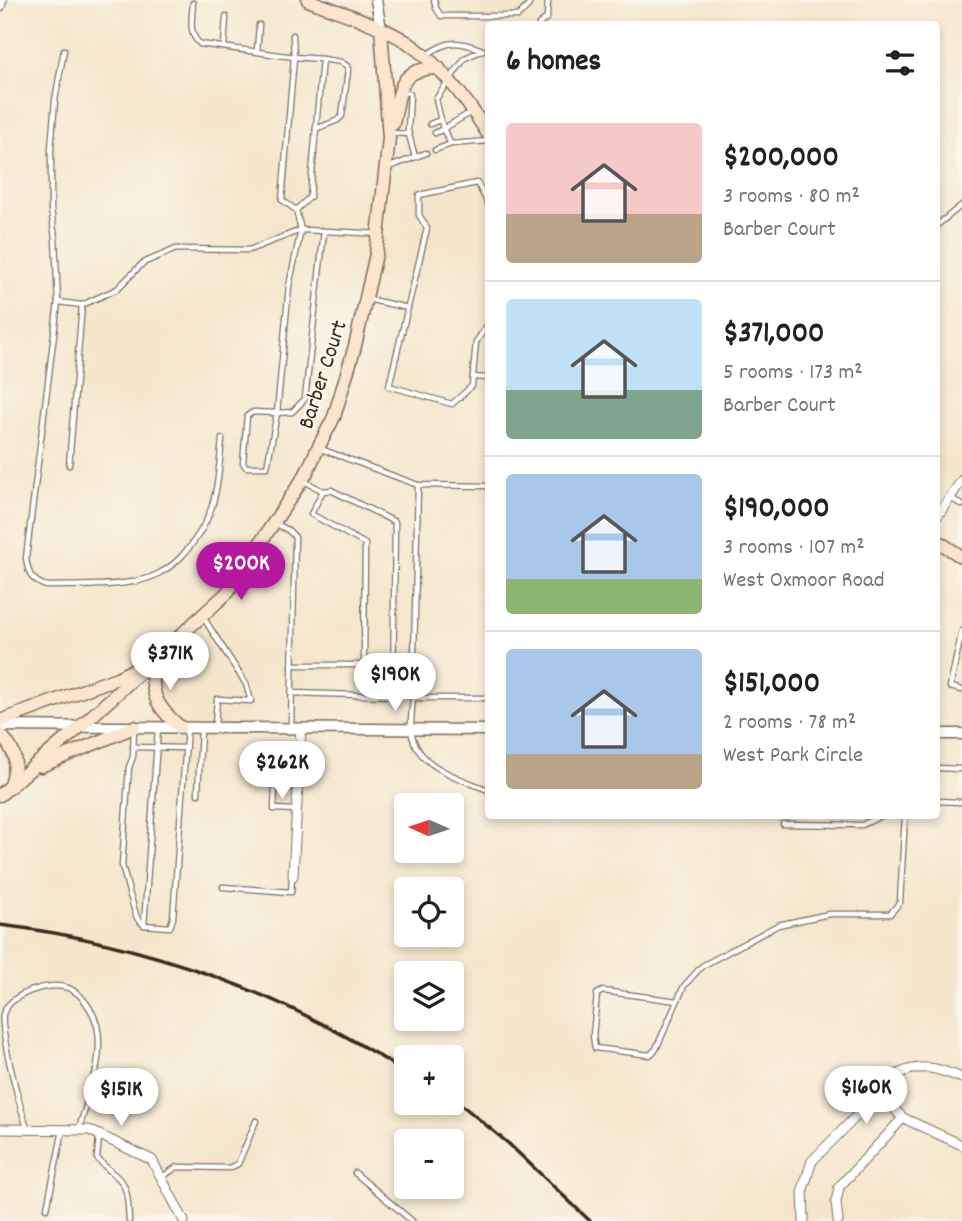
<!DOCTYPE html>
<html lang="en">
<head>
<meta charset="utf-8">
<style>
	:root { --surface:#fff; --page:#f2f2f2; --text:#202124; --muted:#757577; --line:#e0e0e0; --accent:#b5179e }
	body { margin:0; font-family:Dekko,sans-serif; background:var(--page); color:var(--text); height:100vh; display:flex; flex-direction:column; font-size:26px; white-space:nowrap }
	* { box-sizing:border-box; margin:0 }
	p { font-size:23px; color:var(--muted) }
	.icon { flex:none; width:38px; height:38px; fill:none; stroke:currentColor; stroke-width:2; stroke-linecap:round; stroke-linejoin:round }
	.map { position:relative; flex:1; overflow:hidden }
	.side { position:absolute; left:485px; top:21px; width:455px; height:798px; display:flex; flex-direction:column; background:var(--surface); border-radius:7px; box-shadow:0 4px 10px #0003 }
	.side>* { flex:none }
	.needle { width:46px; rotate:273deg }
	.tools { position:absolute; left:394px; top:793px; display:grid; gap:14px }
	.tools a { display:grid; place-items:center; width:70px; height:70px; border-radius:7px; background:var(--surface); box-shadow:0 4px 10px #0003; font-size:35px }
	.price { position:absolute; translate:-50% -60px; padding:0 16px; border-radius:24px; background:#fff; color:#222; font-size:23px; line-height:46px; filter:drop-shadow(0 2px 4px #0008) }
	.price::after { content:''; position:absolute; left:50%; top:42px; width:21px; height:16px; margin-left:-10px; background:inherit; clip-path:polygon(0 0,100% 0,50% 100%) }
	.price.on { background:var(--accent); color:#fff }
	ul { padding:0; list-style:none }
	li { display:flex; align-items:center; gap:21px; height:175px; padding:0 21px }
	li+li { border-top:2px solid var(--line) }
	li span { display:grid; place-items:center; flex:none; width:196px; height:140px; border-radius:7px; color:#555 }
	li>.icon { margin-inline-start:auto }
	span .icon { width:84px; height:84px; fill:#fffc; stroke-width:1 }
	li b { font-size:30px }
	h2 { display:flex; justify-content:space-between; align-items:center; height:84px; padding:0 21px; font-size:30px }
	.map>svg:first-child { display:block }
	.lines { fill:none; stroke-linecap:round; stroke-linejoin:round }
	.service-casing { stroke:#7c6c5b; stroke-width:7 }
	.minor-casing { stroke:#7c6c5b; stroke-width:11 }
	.tertiary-casing { stroke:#7c6c5b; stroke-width:13 }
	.secondary-casing { stroke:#7c6c5b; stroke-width:15 }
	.service { stroke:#fff; stroke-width:4.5 }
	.minor { stroke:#fff; stroke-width:9 }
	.tertiary { stroke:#fff; stroke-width:10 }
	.secondary { stroke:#fbe5cf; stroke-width:12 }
	.rail { stroke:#3b2a1e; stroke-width:3.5 }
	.labels { text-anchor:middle; stroke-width:5; stroke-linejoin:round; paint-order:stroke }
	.street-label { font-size:23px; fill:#3b2a1e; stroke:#fbf7ec }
</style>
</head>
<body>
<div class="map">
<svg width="962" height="1221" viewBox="0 0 962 1221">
	<rect width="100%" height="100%" fill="#fbf7ec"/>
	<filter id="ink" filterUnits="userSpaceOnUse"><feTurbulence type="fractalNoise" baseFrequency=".0143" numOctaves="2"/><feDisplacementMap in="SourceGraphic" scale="14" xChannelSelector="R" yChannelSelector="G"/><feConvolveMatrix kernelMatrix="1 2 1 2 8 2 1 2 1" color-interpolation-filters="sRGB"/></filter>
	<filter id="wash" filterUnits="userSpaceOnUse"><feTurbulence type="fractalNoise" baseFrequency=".00686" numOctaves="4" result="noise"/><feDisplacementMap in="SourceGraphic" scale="28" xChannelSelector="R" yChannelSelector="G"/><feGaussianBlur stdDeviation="1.57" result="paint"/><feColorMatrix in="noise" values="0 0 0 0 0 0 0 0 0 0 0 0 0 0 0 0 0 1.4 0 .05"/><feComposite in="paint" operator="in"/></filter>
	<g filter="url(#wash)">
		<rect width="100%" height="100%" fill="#f4e6cd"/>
	</g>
	<g filter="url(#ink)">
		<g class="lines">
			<g class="service-casing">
				<g id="service">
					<polyline points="434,0 436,8 441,16 518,16 529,5 529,0"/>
					<path d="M193,3C192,18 188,34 200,44L294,57L293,35"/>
					<polyline points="539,24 547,18 548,0"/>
					<polyline points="224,47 226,17"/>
					<polyline points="257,51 259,25"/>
					<path d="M428,54C450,39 459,41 483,50L465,58L436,99L443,129L435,133"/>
					<polyline points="402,91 410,94 408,131 415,157"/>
					<polyline points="430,124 440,120"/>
					<polyline points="316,129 338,120 342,116 348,70 347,66 341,62 322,59"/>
					<polyline points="392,133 409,134"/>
					<polyline points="451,144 443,129 473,111"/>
					<polyline points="435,150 451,144 488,141"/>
					<polyline points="387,168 426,153"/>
					<polyline points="488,203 477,183 419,195 419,215 427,228 389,386 452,404 472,386 476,342 488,324"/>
					<polyline points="936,226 962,205"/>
					<path d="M324,231L305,399L292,412L277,413L289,286L301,230C327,231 352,232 378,234"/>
					<polyline points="367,299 408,308"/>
					<polyline points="58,302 55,238 51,209 51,149 55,100 64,50"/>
					<polyline points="473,377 488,378"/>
					<polygon points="253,412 277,413 267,467 246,467 243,463 247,416"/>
					<path d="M222,439C217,489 217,519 180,558C168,570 150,580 132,582C105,587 74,585 46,586C30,580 28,573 26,558L58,302L82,305L117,289L143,263L176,249L249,250L301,230L296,210L282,200L294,57L322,59L310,197L296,210"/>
					<polyline points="321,449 418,485 488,486"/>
					<polyline points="69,465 82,305"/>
					<polyline points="951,498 962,505"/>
					<polyline points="274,523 288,530 295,537 291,727"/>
					<polyline points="203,617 246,684 251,701 217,699 215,726"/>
					<polyline points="962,631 950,687 962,690"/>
					<polyline points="292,665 364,665 365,544 311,514 323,491"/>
					<polyline points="291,693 393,696 395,522 331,490 323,491 302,480"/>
					<polyline points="413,698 418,485"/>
					<path d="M488,698H413C412,707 411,717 411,726C412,767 458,777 488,790"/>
					<polyline points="134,728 133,757 129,767 122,865 129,892 137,918 144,925 170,927 173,918 187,728"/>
					<polyline points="133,747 186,748"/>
					<polyline points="261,763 298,764"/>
					<polyline points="276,763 274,809 296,810"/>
					<polyline points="936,768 962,769"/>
					<polyline points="198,794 201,728"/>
					<polyline points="936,801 962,802"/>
					<polyline points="783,824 862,825 881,816"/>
					<polyline points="223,887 291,892 292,877"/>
					<polyline points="144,925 158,728"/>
					<polyline points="677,1001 603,991 597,994 593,1036 595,1048 650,1055 656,1049 684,986 702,966 778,925 829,914 890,914 900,902 905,816"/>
					<path d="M27,1128C20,1106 0,1034 3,1014C10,994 49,981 68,988C82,993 93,1011 97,1025C105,1059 88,1096 79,1129"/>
					<path d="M99,1136L97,1158C104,1167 115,1174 122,1182C129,1193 128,1209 129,1221"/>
					<polyline points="355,1173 412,1221"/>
					<polyline points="162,1177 177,1167 229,1168 238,1164 256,1121"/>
					<polyline points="47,1208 63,1130"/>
				</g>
			</g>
			<g class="minor-casing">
				<g id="minor">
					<polyline points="0,7 2,0"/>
					<polyline points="936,518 962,480"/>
					<polyline points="293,876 301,728"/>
					<polyline points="878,1092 903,1118 962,1145"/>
					<polyline points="0,1129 89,1130 152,1160 184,1221"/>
					<path d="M804,1221L803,1189L812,1161L898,1074C922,1062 939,1069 962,1078"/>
					<polyline points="838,1221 836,1202 839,1187 903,1118"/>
				</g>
			</g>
			<g class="tertiary-casing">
				<g id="tertiary">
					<polyline points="376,0 381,29"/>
					<polyline points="0,726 488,730"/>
					<polyline points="936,734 962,734"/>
				</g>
			</g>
			<g class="secondary-casing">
				<g id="secondary">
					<path d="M308,0C341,13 377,23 407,42C441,65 467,100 488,134"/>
					<path d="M393,124C401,90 397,68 439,68"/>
					<polyline points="936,540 962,557"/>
					<path d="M152,661C152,695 154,705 180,727"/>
					<polyline points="0,721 117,678 139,667"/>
					<path d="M0,734C18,753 17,762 11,786"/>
					<polyline points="41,766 134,727"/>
					<polyline points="0,795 81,726 227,593 306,474 318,448 334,417 355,346 376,254 389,138 381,29"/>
				</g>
			</g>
			<use href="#service" class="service"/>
			<use href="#minor" class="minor"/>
			<use href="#tertiary" class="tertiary"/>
			<use href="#secondary" class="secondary"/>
			<g class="rail">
				<path d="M0,925C144,942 285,993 406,1073"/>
				<polyline points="452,1097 509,1144 590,1221"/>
			</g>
		</g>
	</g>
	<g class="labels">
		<g class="street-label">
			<text transform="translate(321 374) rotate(-72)" y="8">Barber Court</text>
		</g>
	</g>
</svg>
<div class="tools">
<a><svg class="needle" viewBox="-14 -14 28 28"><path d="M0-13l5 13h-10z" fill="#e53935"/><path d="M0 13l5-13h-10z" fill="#757577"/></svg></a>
<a><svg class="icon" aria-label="locate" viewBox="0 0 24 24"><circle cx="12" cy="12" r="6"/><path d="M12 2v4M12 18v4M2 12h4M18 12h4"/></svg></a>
<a><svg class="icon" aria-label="layers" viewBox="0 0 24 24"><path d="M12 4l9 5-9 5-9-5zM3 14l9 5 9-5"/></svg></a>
<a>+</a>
<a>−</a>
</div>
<b class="price on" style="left:241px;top:602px">$200K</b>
<b class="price" style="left:170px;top:692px">$371K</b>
<b class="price" style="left:395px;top:713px">$190K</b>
<b class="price" style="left:282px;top:801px">$262K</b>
<b class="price" style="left:866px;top:1126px">$160K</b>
<b class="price" style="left:121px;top:1128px">$151K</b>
<section class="side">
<h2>6 homes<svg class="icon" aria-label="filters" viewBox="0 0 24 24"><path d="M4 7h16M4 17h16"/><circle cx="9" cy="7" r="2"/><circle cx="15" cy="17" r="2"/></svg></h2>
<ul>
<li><span style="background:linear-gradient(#f6c9c9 65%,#b9a48a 0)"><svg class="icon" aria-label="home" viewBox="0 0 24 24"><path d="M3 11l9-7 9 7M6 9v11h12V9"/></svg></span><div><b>$200,000</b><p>3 rooms · 80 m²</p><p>Barber Court</p></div></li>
<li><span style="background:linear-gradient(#bfe0f5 65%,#7fa58c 0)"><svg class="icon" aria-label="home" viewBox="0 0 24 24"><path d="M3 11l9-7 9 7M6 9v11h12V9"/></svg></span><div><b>$371,000</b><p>5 rooms · 173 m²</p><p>Barber Court</p></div></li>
<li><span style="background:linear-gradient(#a9c7e8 75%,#8fb573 0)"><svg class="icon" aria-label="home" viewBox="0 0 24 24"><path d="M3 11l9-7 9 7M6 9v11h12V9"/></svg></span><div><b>$190,000</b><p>3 rooms · 107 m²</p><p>West Oxmoor Road</p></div></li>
<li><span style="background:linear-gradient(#a9c7e8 75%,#b9a48a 0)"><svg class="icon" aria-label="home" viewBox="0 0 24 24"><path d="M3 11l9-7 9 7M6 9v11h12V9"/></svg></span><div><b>$151,000</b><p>2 rooms · 78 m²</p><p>West Park Circle</p></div></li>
</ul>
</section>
</div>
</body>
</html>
